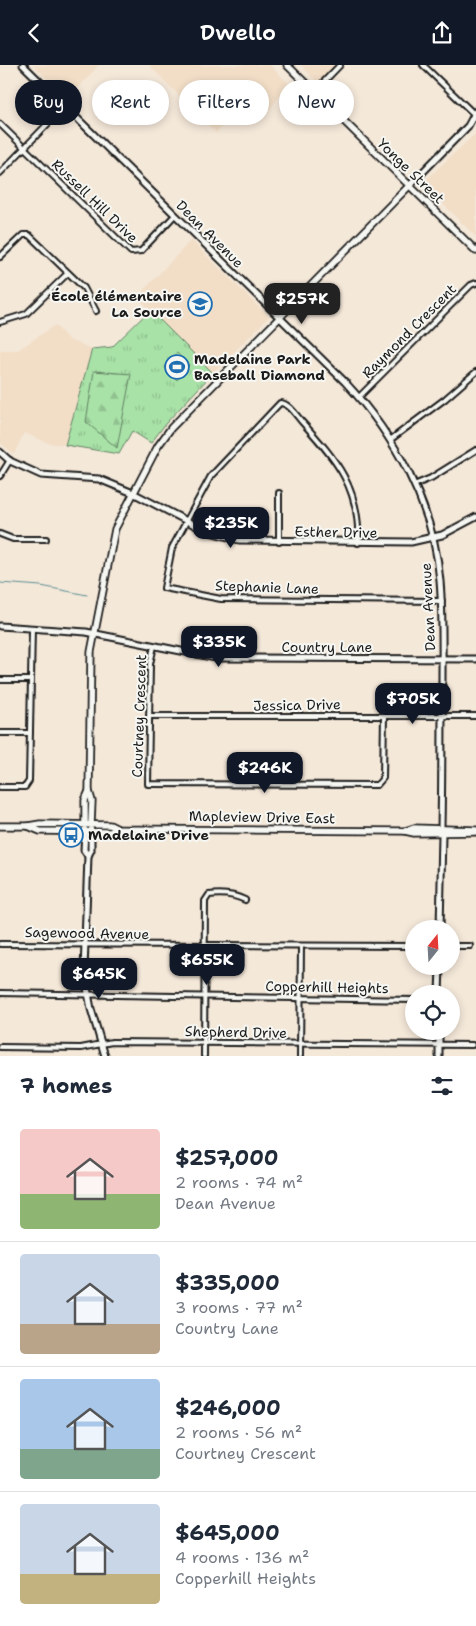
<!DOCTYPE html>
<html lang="en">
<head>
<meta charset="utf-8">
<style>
	:root { --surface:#fff; --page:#f2f2f3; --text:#1f2937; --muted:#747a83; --line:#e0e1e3; --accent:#111827 }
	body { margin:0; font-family:"Shantell Sans",sans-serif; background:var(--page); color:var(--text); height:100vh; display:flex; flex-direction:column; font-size:19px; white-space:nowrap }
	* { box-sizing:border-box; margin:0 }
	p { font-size:16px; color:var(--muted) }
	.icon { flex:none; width:28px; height:28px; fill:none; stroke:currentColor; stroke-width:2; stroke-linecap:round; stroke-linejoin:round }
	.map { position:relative; height:991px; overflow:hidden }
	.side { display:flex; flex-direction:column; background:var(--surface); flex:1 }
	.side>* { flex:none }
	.guide { position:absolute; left:15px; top:15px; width:446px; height:45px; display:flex; gap:10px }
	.needle { width:32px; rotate:18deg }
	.buttons { position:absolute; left:405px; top:855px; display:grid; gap:10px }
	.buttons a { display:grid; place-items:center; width:55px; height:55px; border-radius:50%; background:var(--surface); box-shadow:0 2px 8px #0003; font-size:25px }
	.price { position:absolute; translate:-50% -42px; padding:0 11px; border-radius:10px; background:var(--accent); color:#fff; font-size:16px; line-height:32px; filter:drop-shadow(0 1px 2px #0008) }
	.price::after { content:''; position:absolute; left:50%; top:30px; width:15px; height:11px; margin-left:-8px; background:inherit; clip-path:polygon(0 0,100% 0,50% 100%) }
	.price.on { background:#222; color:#fff }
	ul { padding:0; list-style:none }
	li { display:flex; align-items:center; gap:15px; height:125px; padding:0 20px }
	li+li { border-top:1px solid var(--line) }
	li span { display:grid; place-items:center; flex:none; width:140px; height:100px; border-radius:5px; color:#555 }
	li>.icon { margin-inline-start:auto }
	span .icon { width:60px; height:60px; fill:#fffc; stroke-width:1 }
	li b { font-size:21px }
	h2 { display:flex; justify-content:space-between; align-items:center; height:60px; padding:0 20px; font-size:21px }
	.tag { padding:0 18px; border-radius:22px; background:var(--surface); box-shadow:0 2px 8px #0003; font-size:18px; line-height:45px }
	.tag.on { background:var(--accent); color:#fff }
	header { display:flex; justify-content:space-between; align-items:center; height:65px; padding:0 20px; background:var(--accent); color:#fff; font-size:22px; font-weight:600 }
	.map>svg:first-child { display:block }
	.built { fill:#f2dec7 }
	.grass { fill:url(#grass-tufts); stroke:#627f62 }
	.forest { fill:url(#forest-firs); stroke:#627f62 }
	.pitch { fill:#a8e2a7; stroke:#627f62 }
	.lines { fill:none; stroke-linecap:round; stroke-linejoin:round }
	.stream { stroke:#5e8f93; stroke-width:1 }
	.street-casing { stroke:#1c1c1c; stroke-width:8 }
	.secondary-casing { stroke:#1c1c1c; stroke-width:9 }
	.primary-casing { stroke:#1c1c1c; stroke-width:9 }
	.street { stroke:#f6f6f2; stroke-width:4 }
	.secondary { stroke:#f6f6f2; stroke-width:5 }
	.primary { stroke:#f6f6f2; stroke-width:5.5 }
	.labels { text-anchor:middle; stroke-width:4; stroke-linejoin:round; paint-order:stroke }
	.street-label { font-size:14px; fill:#1c1c1c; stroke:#f6f6f2 }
	.poi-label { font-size:14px; font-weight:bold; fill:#1c1c1c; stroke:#f6f6f2; text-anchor:start }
</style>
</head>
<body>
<header><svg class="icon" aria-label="back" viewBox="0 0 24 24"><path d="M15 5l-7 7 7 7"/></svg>Dwello<svg class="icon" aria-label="share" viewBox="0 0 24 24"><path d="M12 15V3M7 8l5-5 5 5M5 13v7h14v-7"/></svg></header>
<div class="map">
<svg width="476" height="991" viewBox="0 0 476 991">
	<defs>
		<pattern id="grass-tufts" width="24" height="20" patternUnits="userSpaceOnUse" patternTransform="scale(1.25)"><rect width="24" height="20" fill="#a8e2a7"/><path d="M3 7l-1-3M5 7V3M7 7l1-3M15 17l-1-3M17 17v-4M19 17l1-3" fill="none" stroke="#90c18f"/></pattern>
		<pattern id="forest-firs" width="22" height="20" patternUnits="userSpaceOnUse" patternTransform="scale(1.25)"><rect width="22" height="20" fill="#a8e2a7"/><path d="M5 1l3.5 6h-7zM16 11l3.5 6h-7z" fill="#90c18f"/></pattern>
	</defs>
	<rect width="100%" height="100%" fill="#f4e8d9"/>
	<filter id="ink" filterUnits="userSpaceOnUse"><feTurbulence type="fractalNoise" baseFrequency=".02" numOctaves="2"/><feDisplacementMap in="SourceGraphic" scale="10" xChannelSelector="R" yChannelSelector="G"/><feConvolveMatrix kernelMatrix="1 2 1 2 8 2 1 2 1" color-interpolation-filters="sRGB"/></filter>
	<g filter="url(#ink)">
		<g class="built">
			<polygon points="33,0 99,0 72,30 66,33"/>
			<polygon points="149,0 270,0 289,19 270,44 252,27 234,44 234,49 216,68"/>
			<polygon points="301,0 336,0 318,18"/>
			<polygon points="476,68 476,172 422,118"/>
			<polygon points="191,175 269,252 213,308 137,232"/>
			<polygon points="55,260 69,275 92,284 65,380 48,378 24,368 14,389 0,378 0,285 18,285"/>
		</g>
		<polygon class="grass" points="150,245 213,308 166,358 151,378 132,366 119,389 65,380 92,284 112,282"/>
		<polygon class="forest" points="94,306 131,309 117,383 86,357"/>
		<polygon class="pitch" points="177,288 189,300 177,315 165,303 169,294"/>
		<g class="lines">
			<polyline class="stream" points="0,518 41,521 87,530"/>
			<g class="street-casing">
				<g id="street">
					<polyline points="423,0 475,50"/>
					<polyline points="314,27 340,0"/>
					<polyline points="0,59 131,187 141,186 175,150"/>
					<polyline points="0,108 65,41"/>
					<polyline points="0,192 23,170 29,170 84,223 96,246"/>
					<polyline points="0,257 26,249 68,208"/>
					<polyline points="359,332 471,220 476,218"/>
					<polyline points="390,375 445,334 476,307"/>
					<polyline points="0,411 10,395"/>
					<polyline points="414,420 431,413 476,385"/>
					<polyline points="0,469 13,474 46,474"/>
					<polyline points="279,477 279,428"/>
					<path d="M358,478C361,424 336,394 302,357C296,350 289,338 280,338L211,411L172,483L164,523L221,534L442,536"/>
					<polyline points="154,581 150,599 148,719 377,720 383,713 384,650"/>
					<polyline points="0,615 31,615"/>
					<polyline points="149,651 476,651"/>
					<polyline points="0,668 30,668"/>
					<polyline points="0,722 25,722 29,716 32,563"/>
					<polyline points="0,879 414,881"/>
					<polyline points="451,881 470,881"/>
					<polyline points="0,928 414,935"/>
					<polyline points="0,982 81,983 112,977 472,980"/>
					<path d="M204,991L205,836L209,830C222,828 233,829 245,835"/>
					<polyline points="300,991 301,881"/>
				</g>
			</g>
			<g class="secondary-casing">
				<g id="secondary">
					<path d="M23,0L345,317C395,371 434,441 440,516C443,550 442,584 442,618C442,666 442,714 441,763"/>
					<polyline points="409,121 468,61 476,46"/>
					<polyline points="0,387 10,396 41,410 99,414 133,428 206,466 239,475 411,477 442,470 476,452"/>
					<polyline points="0,561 86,567 216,593 476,594"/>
					<polyline points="85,765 84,785 88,791"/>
					<polyline points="91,765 91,785 88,791 84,906 91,944 105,991"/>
					<polyline points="440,864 442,769"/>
					<polyline points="439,929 440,901"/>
					<polyline points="439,991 439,966"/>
				</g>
			</g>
			<g class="primary-casing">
				<g id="primary">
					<polyline points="287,0 476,186"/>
					<polyline points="85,760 85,735 89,726"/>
					<polyline points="91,760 92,736 89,726 91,587 115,464 158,381 171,363 409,121"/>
					<polyline points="0,761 28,761 40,759 110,760 118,764 405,766 414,768 476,767"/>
					<polyline points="28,761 40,766 110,767 118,764"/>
					<polyline points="405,766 414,763 476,765"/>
				</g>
			</g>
			<use href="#street" class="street"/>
			<use href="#secondary" class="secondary"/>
			<use href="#primary" class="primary"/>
		</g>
	</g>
	<defs>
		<g id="school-ring" transform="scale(1.25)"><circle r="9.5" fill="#f6f6f2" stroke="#1f6fb2" stroke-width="1.5"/><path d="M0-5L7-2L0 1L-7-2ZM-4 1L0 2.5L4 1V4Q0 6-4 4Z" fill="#1f6fb2"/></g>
		<g id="stadium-ring" transform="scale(1.25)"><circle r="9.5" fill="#f6f6f2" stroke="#1f6fb2" stroke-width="1.5"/><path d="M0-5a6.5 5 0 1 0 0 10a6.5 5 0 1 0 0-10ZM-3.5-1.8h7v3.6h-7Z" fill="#1f6fb2"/></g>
		<g id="bus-ring" transform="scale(1.25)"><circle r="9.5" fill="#f6f6f2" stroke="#1f6fb2" stroke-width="1.5"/><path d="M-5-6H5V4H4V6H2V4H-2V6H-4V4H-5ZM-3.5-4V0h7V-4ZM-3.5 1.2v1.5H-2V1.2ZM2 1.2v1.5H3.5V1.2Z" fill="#1f6fb2"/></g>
	</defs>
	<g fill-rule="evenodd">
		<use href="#school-ring" x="200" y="239"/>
		<use href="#stadium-ring" x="177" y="302"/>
		<use href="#bus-ring" x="71" y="770"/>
	</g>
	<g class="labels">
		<g class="street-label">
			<text transform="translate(411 106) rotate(44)" y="5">Yonge Street</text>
			<text transform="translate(95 136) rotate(44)" y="5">Russell Hill Drive</text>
			<text transform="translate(210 169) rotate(45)" y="5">Dean Avenue</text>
			<text transform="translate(409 266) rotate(-45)" y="5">Raymond Crescent</text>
			<text transform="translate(336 467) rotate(1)" y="5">Esther Drive</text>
			<text transform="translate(267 522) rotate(2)" y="5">Stephanie Lane</text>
			<text transform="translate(428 542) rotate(-93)" y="5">Dean Avenue</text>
			<text x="327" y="587">Country Lane</text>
			<text transform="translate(297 640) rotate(-1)" y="5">Jessica Drive</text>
			<text transform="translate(139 651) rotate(-88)" y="5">Courtney Crescent</text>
			<text transform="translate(262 752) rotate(1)" y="5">Mapleview Drive East</text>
			<text transform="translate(87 868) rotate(1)" y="5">Sagewood Avenue</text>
			<text transform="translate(327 922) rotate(1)" y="5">Copperhill Heights</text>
			<text transform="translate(236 967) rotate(1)" y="5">Shepherd Drive</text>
		</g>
		<g class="poi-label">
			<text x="182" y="236" text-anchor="end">École élémentaire<tspan x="182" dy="16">La Source</tspan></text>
			<text x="194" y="299">Madelaine Park<tspan x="194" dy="16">Baseball Diamond</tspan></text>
			<text x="88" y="775">Madelaine Drive</text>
		</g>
	</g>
</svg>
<div class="buttons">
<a><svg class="needle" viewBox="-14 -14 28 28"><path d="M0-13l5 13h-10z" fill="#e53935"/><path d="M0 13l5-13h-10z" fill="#747a83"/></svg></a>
<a><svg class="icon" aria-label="locate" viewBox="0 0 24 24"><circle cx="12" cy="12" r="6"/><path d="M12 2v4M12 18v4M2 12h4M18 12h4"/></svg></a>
</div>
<b class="price on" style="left:302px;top:260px">$257K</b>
<b class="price" style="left:231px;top:484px">$235K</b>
<b class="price" style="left:219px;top:603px">$335K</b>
<b class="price" style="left:413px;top:660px">$705K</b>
<b class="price" style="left:265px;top:729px">$246K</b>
<b class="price" style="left:207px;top:921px">$655K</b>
<b class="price" style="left:99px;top:935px">$645K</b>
<div class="guide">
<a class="tag on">Buy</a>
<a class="tag">Rent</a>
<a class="tag">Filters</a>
<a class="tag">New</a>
</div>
</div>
<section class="side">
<h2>7 homes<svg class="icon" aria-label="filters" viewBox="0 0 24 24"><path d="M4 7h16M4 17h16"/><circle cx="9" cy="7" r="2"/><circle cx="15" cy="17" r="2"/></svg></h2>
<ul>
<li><span style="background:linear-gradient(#f6c9c9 65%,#8fb573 0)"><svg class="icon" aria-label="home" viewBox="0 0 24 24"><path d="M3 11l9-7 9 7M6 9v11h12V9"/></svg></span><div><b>$257,000</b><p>2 rooms · 74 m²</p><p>Dean Avenue</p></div></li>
<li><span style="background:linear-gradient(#c9d6e8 70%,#b9a48a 0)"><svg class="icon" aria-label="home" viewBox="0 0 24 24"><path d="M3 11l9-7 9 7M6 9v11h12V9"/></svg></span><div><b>$335,000</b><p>3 rooms · 77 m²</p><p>Country Lane</p></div></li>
<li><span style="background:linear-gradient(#a9c7e8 70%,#7fa58c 0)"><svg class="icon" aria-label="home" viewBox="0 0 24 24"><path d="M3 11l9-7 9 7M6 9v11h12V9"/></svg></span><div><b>$246,000</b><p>2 rooms · 56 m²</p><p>Courtney Crescent</p></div></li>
<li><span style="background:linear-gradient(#c9d6e8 70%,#c2b280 0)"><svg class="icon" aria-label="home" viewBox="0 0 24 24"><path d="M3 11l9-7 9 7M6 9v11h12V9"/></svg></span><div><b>$645,000</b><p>4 rooms · 136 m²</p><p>Copperhill Heights</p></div></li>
</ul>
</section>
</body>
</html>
